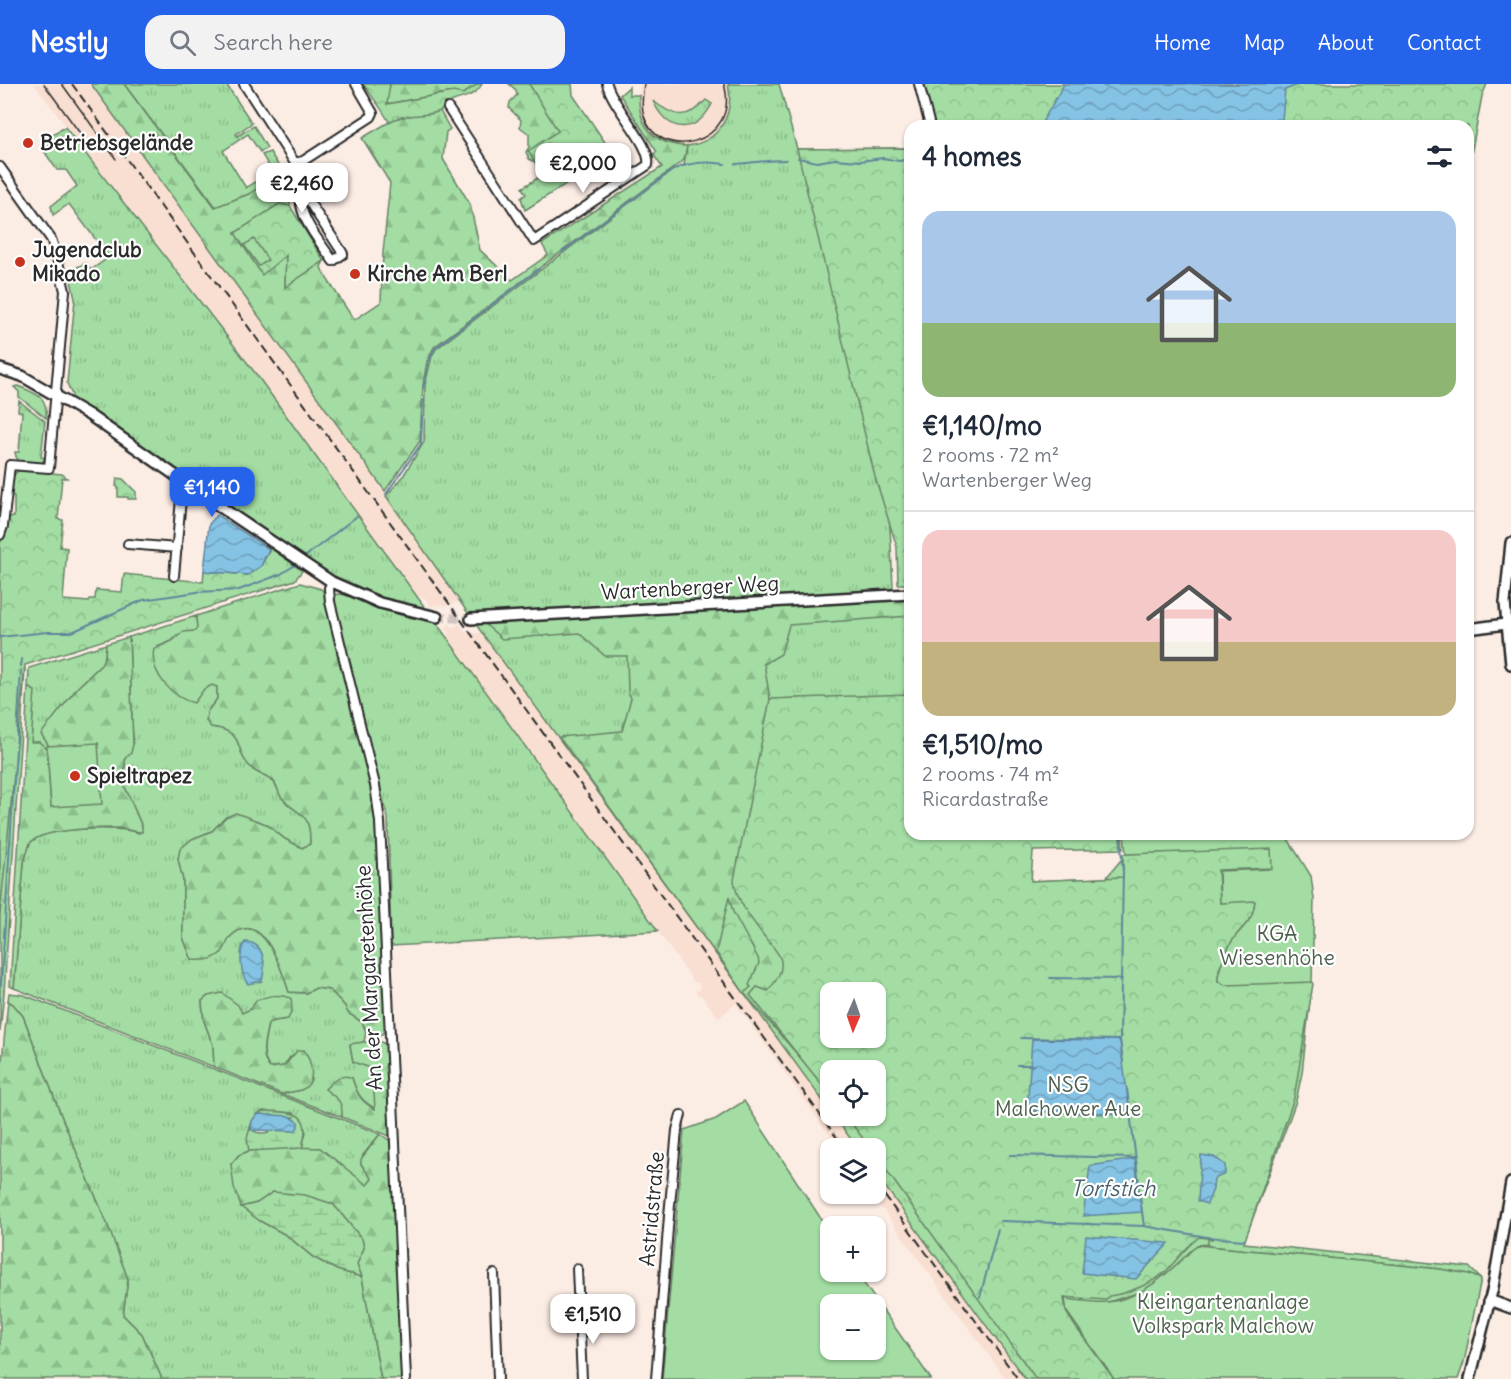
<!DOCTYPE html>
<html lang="en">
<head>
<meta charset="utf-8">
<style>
	:root { --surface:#fff; --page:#f2f2f3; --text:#1f2937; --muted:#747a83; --line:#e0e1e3; --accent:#2563eb }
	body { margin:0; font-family:Delius,sans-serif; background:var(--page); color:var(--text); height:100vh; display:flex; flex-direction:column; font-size:22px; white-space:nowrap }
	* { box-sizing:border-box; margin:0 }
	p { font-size:20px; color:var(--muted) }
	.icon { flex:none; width:33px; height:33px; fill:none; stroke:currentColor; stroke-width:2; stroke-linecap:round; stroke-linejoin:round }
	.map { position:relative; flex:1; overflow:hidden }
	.drawer { position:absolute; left:904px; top:36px; width:570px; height:720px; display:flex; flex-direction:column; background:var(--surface); border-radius:18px; box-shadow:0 2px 4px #0004 }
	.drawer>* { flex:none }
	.needle { width:39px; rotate:182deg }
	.fabs { position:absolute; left:820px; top:898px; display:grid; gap:12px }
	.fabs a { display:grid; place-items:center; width:66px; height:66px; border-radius:12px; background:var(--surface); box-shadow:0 2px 4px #0004; font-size:30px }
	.price { position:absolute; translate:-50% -51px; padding:0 14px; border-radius:12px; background:#fff; color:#222; font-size:20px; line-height:39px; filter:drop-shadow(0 2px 3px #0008) }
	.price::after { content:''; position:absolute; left:50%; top:36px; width:18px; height:14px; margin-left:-9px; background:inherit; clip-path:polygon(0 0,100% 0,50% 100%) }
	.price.on { background:var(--accent); color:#fff }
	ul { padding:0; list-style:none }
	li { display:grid; align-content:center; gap:12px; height:318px; padding:0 18px }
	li+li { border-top:2px solid var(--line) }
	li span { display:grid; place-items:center; height:186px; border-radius:18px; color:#555 }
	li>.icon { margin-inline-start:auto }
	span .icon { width:108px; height:108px; fill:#fffc; stroke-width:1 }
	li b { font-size:26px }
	h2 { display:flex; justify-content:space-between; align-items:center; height:72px; padding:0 18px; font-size:26px }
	header { display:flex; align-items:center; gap:36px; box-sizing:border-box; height:84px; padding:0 30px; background:var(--accent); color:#fff }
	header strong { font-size:28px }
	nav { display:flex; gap:33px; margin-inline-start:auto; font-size:21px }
	.search { width:420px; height:54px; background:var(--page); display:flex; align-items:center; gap:15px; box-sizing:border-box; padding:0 21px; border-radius:18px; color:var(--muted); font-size:22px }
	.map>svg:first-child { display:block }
	.built { fill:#f9dfd1 }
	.grass { fill:url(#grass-tufts); stroke:#678467; stroke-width:1.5; fill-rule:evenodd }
	.forest { fill:url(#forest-firs); stroke:#678467; stroke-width:1.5; fill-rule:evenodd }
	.wetland { fill:url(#wetland-marsh); stroke:#678467; stroke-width:1.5 }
	.park { fill:url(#park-crowns); stroke:#678467; stroke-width:1.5; fill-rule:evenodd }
	.garden { fill:#a3dda3; stroke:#678467; stroke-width:1.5; fill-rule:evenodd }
	.water { fill:url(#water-waves); stroke:#61869b; stroke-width:1.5 }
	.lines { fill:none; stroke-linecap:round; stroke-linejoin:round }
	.stream { stroke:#61869b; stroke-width:2 }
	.major-tunnel { stroke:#d1c5bf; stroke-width:9; stroke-dasharray:9 4.5; stroke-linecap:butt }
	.minor-casing { stroke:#2b2b2b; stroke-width:12 }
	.major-casing { stroke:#2b2b2b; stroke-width:14 }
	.minor { stroke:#fff; stroke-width:8 }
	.major { stroke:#fff; stroke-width:9 }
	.tram { stroke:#2b2b2b; stroke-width:1.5 }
	.rail { stroke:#2b2b2b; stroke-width:2; stroke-dasharray:9 4.5; stroke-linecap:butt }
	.poi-dot { fill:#c8321e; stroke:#fff; stroke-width:2 }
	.labels { text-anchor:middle; stroke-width:4.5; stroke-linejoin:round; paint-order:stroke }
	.poi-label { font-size:21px; font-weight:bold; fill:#2b2b2b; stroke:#fff; text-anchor:start }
	.street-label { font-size:21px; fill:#2b2b2b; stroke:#fff }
	.park-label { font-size:21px; fill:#4f604f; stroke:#fff }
	.water-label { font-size:22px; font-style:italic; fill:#4a606c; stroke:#fff }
</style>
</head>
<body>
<header>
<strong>Nestly</strong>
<div class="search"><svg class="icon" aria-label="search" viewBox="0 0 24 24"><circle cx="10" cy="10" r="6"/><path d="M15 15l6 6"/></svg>Search here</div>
<nav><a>Home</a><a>Map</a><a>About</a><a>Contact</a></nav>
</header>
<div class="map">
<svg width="1511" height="1295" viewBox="0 0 1511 1295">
	<defs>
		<pattern id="grass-tufts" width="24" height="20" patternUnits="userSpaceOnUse" patternTransform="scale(1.5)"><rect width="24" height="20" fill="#a3dda3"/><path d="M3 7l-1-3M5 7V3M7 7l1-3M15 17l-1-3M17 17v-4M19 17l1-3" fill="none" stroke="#8cbe8c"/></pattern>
		<pattern id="forest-firs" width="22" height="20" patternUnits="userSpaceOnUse" patternTransform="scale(1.5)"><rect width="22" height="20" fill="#a3dda3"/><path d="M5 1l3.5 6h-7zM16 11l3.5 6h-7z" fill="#8cbe8c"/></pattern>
		<pattern id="wetland-marsh" width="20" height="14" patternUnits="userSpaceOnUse" patternTransform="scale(1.5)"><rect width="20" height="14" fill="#a3dda3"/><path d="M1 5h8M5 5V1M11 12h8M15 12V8" fill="none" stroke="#8cbe8c"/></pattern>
		<pattern id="park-crowns" width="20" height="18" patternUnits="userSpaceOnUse" patternTransform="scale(1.5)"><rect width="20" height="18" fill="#a3dda3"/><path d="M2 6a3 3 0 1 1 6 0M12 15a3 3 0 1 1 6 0" fill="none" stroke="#8cbe8c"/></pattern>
		<pattern id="water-waves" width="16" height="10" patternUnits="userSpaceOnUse" patternTransform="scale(1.5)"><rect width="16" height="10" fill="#85c3e5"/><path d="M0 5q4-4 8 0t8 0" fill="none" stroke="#6d9fba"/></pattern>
	</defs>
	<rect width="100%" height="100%" fill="#fbece4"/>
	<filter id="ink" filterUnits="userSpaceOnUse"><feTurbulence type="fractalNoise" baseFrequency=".0167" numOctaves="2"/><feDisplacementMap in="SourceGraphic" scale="12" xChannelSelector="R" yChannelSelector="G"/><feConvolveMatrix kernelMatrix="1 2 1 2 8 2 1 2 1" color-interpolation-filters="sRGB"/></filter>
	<g filter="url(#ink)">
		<g class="built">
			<polygon points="34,0 91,0 385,407 386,412 459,516 458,518 444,523 442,520 438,523 436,520 431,523 425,514 417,512 256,290"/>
			<polygon points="640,0 728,0 731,17 727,34 715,50 703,59 687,62 665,59 650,48 641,34 638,24"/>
			<polygon points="450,540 452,543 460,540 466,549 482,549 716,868 831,1028 831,1032 834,1032 858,1065 839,1065 736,919 719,934 701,911 698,911 696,907 700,906 699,898 694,898 446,552 450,549 445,543"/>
			<polygon points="876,1090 1025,1295 1006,1295 917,1173 872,1110 876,1110"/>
		</g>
		<g class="grass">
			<polygon points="124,0 226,0 252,39 236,50 237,52 254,42 267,64 260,68 248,50 223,67 246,104 272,87 262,71 270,68 283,89 249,110 216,123"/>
			<path d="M728,0H779L797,65L910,64L882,282L894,523L910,522V750L1031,766L1024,800L1225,901L1312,898L1302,989L1296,1017L1244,1158L1197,1161L1172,1185L1144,1207L1108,1218L1114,1295H1025L876,1090V1065H858L834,1032H876V987H831V1028L482,549L386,412L402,394L424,358L425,301L432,272L436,265L673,86L684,81L687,62C719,58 735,31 728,0ZM831,909H876V954H831Z"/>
			<path d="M706,16L712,20C695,52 668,49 653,17C673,32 686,38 706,16Z"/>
			<polygon points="65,43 256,290 426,525 374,512 326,490 72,315 72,311 67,299 75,215 69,187 86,179 91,186 109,173 69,120 53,131 51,122 77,102 66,86 57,86 44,67 50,59 54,60 54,55 51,54 51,52"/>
			<path d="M18,302C37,310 48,312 46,334L19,313V308L14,303Z"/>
			<polygon points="19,317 45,337 41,373 45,374 42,379 21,379 16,373 15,368 19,368 22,328 18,327"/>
			<path d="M337,510C353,510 368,520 383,525C399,531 418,537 435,537L658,847L391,862L388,734L337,538L334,516Z"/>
			<path d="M196,532L197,544L195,547L177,552L172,557L157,563L204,605L212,601L217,603V615L207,628L211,643L225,645L235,651L243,673L253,686L274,698L281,712L307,735L310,748V760L302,764L285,755L266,740L226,733L212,747L192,755L178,774L183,796V853L192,876L221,869C224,864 227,857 230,853C261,821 283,888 289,908L306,909L316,904L330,906L345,922L348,929L362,938L366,948L364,958L350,961L353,978L368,983L373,993L376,1025C361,1017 357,1010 352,994L341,1018L343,1022L342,1033L282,1010C297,1005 303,1011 311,994L290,973L284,982L270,984C260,973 265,954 268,940L274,937L288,935L251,925L242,929L208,912L202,917L204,937L213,961L214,983L14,904L24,778L30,759C44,743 120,742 139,749L142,743L125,703V674L133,660L129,553Z"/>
			<polygon points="106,560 105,572 101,581 78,603 42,650 49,662 47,665 39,658 31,659 34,607 28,603 29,584"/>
			<polygon points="25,585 4,909 0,948 0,760 13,589"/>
			<path d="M9,909L24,911L380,1050L363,1071L361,1080L372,1095L367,1102L320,1064H302L306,1048L294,1029C277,1028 256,1021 250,1043C248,1052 248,1058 249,1067L239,1071L231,1080L260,1137L286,1151L313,1173L337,1186L362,1193L381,1295H162L142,1250L123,1231L128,1195L106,1137L64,1039L23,932L13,920L8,917Z"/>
		</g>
		<g class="forest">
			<path d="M91,0H124L215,123L249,110L283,89L290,113V122L279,120L235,150L286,171L285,202L324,177L321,183L324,190L354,236L381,218L383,169L390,99L362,54L396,34L440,27L450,45L446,48L443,75L470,120L480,166L512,196L548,171L542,160L662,83L653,70L657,68L620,11L629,3V11H639C638,43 655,61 687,62L684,76L434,263L427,277L423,301L420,357L385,407Z"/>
			<polygon points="390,0 478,0 463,10 453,8 386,20"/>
			<polygon points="509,0 544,0 563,37 555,89 522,104 543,91 535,78 529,75 526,68 529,63 529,50 520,43 521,36 509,24 510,18 517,11 516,6"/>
			<path d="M300,499L321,505L323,507L370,694L374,721L386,945L382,950L369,951L362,938L348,929L345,922L330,906L316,904L306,909L289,908C282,887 263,823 231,852C227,856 226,864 222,868C215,876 202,877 192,876L183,853V796L178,775L180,765L192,755L212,747L226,733L236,729L266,740L285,755L302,764L310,760C311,722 295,734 280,711C278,707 277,701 274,698C269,691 260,691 254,686C231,669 250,648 211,643L206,637L207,628L217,615V603L212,601L204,605L194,619C173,614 149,589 154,565L172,557L183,548L195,547L197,544L196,532Z"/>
			<path d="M910,515V532L789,541L781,570L764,580L770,615L910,612V750L1028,797L1106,794L1126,770L1269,767L1271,783L1260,795L1225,901L876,987L811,986L744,909L559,653L622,647L631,614L628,608L627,572H605L579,549L502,555L485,540ZM831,909H876V954H831Z"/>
			<path d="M129,553L133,660L131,669L125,674V703L142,743V748C135,748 126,745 118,744C98,744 43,744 30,759L24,778L14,904L10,902L28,603L35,607L31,658H39L47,665L51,723L98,660L49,662L41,650L78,603L101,581L105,572L106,560Z"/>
			<path d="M222,909L238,921L242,929L251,925L256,916C268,912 278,909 291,914L292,926L288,935L274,937L268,940C265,954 259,973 270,984L284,982L297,967L304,966C311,976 318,1000 301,1006C295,1008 288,1008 282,1010L214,983L213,961L204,937L202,917L208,912Z"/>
			<polygon points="8,917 13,920 23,932 64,1039 106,1137 128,1195 123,1231 142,1250 162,1295 0,1295 0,997"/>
			<path d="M364,958H381L387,961L389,973L392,1053L342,1033C343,1016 337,1015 325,1005C332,998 342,988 352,994C357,1010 360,1017 375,1025L373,993L368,983L353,978L350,960Z"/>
			<polygon points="380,1050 392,1058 403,1295 381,1295 362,1193 357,1180 364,1164 362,1155 333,1120 273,1108 257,1119 241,1123 234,1103 231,1080 239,1071 249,1067 289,1063 320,1064 367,1101 372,1095 361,1080 361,1075"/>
		</g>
		<g class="wetland">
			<path d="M263,1027C292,1029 313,1025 302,1064L249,1067L247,1054L250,1044C263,1057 282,1042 294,1033L257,1030Z"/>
			<polygon points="273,1108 305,1111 333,1120 362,1155 364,1164 357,1180 362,1193 337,1186 313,1173 286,1151 260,1137 241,1123 257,1119"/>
		</g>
		<g class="park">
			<path d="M363,0H390L387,20L453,8L463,10L478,0H482C475,13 462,13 451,18C447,20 444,25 440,27C424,34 405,28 389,38C382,24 372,13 363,0Z"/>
			<polygon points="529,0 572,0 573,11 613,70 525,126 521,114 526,110 522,104 543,91 528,67 558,47"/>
			<polygon points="916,0 1487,0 1482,12 1469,81 1468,42 927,42"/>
			<polygon points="910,64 910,500 898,500 897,463 875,393 797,65"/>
			<polygon points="279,120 290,122 324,177 285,203 286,171 262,191 235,149"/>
			<polygon points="19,386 62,390 67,394 62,394 58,435 63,436 60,463 67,464 63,516 89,518 90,515 95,515 96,506 122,508 124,490 203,498 204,487 248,491 261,482 271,464 302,487 295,496 25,581 0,830 0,459 7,445 9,433 14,433 14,412 10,411 12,393"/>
			<polygon points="117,394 123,395 136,408 136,415 128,415 128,413 118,413 118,403 116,402"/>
			<path d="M910,610V750H1122L1123,765L1033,767L1031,797L1123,793V770L1271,764L1274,784L1218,786L1220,819L1255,816C1254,837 1246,838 1235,853C1228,862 1217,887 1218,897L1311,896L1313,900L1294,1014L1244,1159L1469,1183L1481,1195L1469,1190L1440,1185L1208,1162V1155H1213L1199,1153C1186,1163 1180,1172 1169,1184C1157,1198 1127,1210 1109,1212L1106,1216L1064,1213L1066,1228L1075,1242L1114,1295H1036L876,1072V1065H871L846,1032H876V987H831V1012L750,911L757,903L768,907C775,898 783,889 781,877C780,870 773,863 768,857C755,840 736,818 734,796L770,615ZM831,909H876V954H831Z"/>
			<polygon points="729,813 733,828 758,874 759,879 749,901 751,903 744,909 716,868"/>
		</g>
		<g class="garden">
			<polygon points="254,155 268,176 259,182 244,161"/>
			<polygon points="98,659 102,720 51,723 47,662"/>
			<path d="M1124,750H1285L1311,792L1314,815L1312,898L1225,901L1218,897C1217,887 1228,862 1235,853C1246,839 1253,837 1255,817L1220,819L1219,787L1272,785L1271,765L1126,770Z"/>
			<path d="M744,1017L831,1150V1188H856L931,1295H662L684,1046L716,1035ZM831,1221H876V1266H831Z"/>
			<path d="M1197,1161L1440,1185L1469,1190L1481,1195L1464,1278L1458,1295H1114L1067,1228L1065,1215C1079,1216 1094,1219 1108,1218C1145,1214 1172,1185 1197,1161Z"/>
		</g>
		<g class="water">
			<polygon points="1064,0 1099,0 1106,3 1110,0 1300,0 1285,6 1282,35 1283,42 1040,42"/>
			<polygon points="217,431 269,465 261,482 248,491 204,487 209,440"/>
			<path d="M245,858C265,858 266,881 262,897L248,900C241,893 238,867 245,858Z"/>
			<polygon points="1032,955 1120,956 1130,1030 1027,1027"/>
			<polygon points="257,1030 289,1032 298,1038 298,1043 295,1047 251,1046 252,1037"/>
			<polygon points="1201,1071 1214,1073 1225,1081 1225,1090 1214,1095 1213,1105 1207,1120 1198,1117"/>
			<polygon points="1135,1075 1142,1128 1083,1132 1090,1082"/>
			<polygon points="1086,1152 1169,1159 1136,1195 1082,1189"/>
		</g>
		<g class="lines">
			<g class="stream">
				<polyline points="798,74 817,78 835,75 860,77 883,74 899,77 910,75"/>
				<path d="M735,80C753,79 768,76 786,76"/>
				<path d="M562,168L673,86C689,78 707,77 725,80"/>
				<polyline points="423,304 429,277 435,264 539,185"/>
				<polyline points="386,410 421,360 423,316"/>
				<polyline points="306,472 357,432"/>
				<polyline points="469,529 502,529"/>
				<polyline points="0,553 48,548 72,548 143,516 197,508 239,506 281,490 295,481"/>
				<polyline points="21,582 22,575"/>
				<polyline points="1120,750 1123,788 1120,956 1123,978"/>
				<polyline points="1050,894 1122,895"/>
				<polyline points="1,901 21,587"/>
				<polyline points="0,917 0,913"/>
				<polyline points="1021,954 1120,956"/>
				<polyline points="1017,981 1033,981"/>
				<polyline points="1127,1005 1139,1100"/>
				<polyline points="1013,1027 1047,1028"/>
				<polyline points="1052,1028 1067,1028"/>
				<polyline points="1073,1029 1088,1029"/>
				<polyline points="1094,1029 1109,1030"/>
				<polyline points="1115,1030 1130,1030"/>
				<polyline points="1010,1071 1135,1074"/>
				<polyline points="1139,1106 1144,1142"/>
				<polyline points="1001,1137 1144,1142 1207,1153 1244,1156"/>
				<polyline points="980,1213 998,1145"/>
			</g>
			<polyline class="major-tunnel" points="437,533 471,535"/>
			<g class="minor-casing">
				<g id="minor">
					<path d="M244,0L295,79V93L302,107L342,168L343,170L333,177C321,159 294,129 302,107"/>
					<polyline points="919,0 930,42"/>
					<path d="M448,24L534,157L648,81C652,61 613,24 607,0"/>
					<polyline points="295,79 303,77 371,33 373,29 356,0"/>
					<polyline points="0,83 51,155 55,166 65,207 49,384 10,381 3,442 0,451"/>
					<polyline points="128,460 177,464"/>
					<polyline points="174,492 181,415 189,402"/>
					<polyline points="332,498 329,504 330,518 375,701 380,738 406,1295"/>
					<polyline points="577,1185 582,1295"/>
					<polyline points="494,1190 498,1295"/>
					<polyline points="656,1295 669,1132 677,1046 681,1031"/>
				</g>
			</g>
			<g class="major-casing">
				<g id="major">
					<polyline points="0,285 22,292 89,331 222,424 332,498 380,519 437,533"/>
					<polyline points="1511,459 1505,519 1511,580"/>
					<polyline points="471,535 910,510"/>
					<polyline points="1468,545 1506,540"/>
					<polyline points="1489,1216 1511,1224"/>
					<polyline points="1470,1295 1493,1203 1511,1099"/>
				</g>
			</g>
			<use href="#minor" class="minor"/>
			<use href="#major" class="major"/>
			<g class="tram">
				<polyline points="44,0 82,52"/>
				<polyline points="62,0 116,75"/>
				<path d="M644,0C643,9 641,19 643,28C655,82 742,61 724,0"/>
			</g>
			<g class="rail">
				<polyline points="72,0 845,1065"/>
				<polyline points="876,1100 1018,1295"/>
			</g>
		</g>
	</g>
	<g class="poi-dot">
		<circle cx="28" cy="59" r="6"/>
		<circle cx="20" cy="178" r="6"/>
		<circle cx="355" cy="190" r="6"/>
		<circle cx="75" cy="692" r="6"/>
	</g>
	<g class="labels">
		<g class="poi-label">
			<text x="40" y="66">Betriebsgelände</text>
			<text x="32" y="173">Jugendclub<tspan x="32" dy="24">Mikado</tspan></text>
			<text x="367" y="197">Kirche Am Berl</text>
			<text x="87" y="699">Spieltrapez</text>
		</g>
		<g class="street-label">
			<text transform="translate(690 504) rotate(-3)" y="7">Wartenberger Weg</text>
			<text transform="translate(369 894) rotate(-93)" y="7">An der Margaretenhöhe</text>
			<text transform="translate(652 1125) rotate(-85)" y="7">Astridstraße</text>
		</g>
		<g class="park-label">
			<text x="1277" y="857">KGA<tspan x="1277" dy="24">Wiesenhöhe</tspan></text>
			<text x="1068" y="1008">NSG<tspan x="1068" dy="24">Malchower Aue</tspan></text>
			<text x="1223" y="1225">Kleingartenanlage<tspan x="1223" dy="24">Volkspark Malchow</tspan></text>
		</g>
		<g class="water-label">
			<text x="1113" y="1112">Torfstich</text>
		</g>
	</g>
</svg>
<div class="fabs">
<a><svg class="needle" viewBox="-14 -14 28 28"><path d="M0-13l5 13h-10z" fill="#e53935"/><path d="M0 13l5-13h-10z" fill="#747a83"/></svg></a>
<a><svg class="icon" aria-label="locate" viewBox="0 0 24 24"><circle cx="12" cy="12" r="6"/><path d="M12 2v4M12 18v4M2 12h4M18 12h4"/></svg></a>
<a><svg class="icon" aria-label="layers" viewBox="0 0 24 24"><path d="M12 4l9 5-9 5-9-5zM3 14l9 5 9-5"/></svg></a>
<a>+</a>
<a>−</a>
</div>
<b class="price" style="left:583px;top:110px">€2,000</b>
<b class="price" style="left:302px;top:130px">€2,460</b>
<b class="price on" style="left:212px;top:434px">€1,140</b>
<b class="price" style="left:593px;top:1261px">€1,510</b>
<section class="drawer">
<h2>4 homes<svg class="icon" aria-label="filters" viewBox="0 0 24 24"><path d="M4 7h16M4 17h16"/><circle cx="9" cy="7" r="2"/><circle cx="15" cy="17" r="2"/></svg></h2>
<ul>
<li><span style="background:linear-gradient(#a9c7e8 60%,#8fb573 0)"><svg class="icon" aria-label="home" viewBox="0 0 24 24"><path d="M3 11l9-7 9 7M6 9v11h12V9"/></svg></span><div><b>€1,140/mo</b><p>2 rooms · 72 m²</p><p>Wartenberger Weg</p></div></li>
<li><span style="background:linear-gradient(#f6c9c9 60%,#c2b280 0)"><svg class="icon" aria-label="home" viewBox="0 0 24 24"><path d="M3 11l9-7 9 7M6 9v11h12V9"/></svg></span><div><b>€1,510/mo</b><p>2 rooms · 74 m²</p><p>Ricardastraße</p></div></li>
</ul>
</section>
</div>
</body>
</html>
